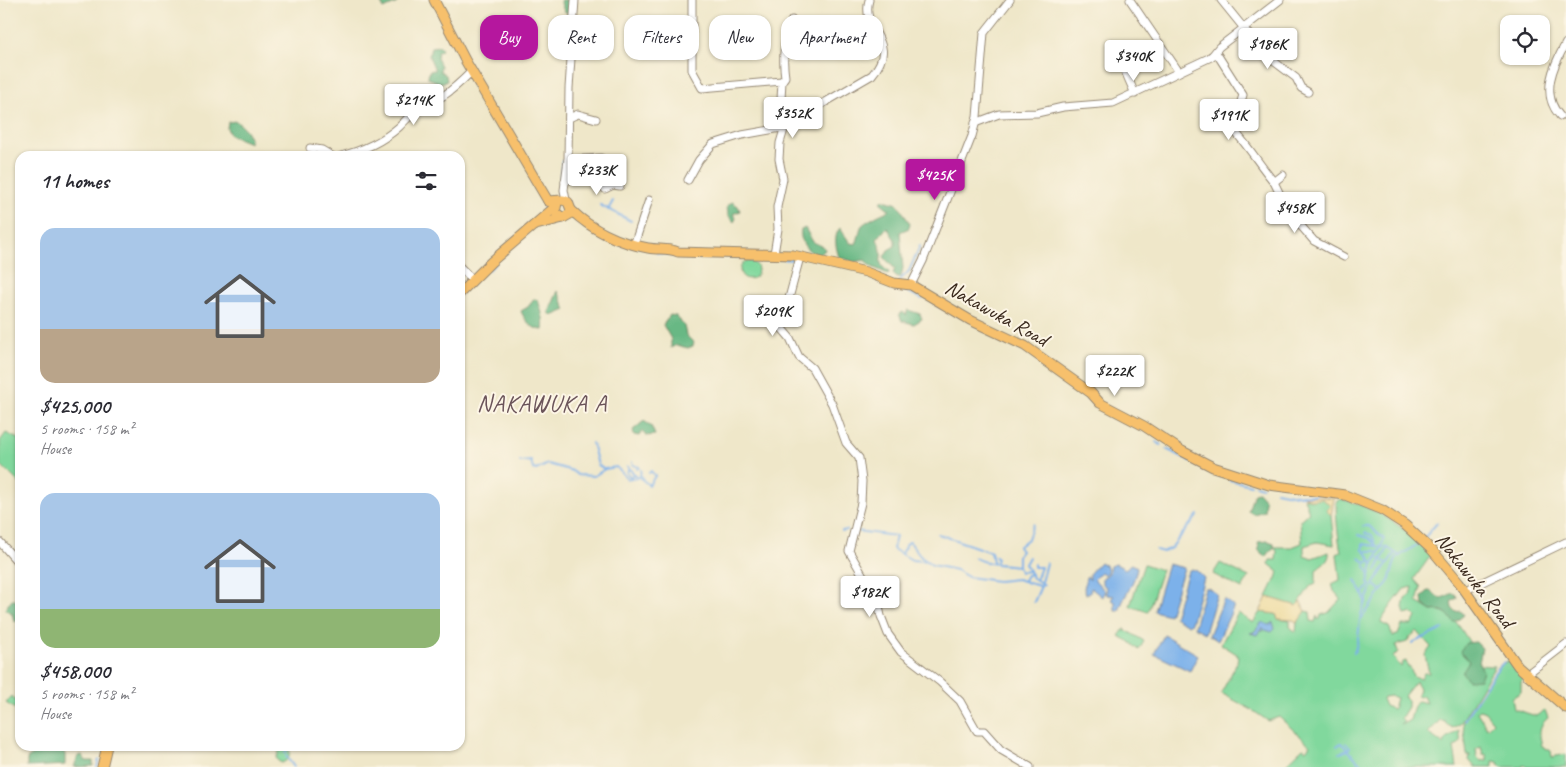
<!DOCTYPE html>
<html lang="en">
<head>
<meta charset="utf-8">
<style>
	:root { --surface:#fff; --page:#f2f2f3; --text:#2b2b33; --muted:#7c7c81; --accent:#b5179e }
	body { margin:0; font-family:Caveat,sans-serif; background:var(--page); color:var(--text); height:100vh; display:flex; flex-direction:column; font-size:19px; white-space:nowrap }
	* { box-sizing:border-box; margin:0 }
	p { font-size:16px; color:var(--muted) }
	.icon { flex:none; width:28px; height:28px; fill:none; stroke:currentColor; stroke-width:2; stroke-linecap:round; stroke-linejoin:round }
	.map { position:relative; flex:1; overflow:hidden }
	.panel { position:absolute; left:15px; top:151px; width:450px; height:600px; display:flex; flex-direction:column; background:var(--surface); border-radius:15px; box-shadow:0 1px 4px #0004 }
	.panel>* { flex:none }
	.hud { position:absolute; left:480px; top:15px; width:475px; height:45px; display:flex; gap:10px }
	.buttons { position:absolute; left:1500px; top:15px; display:grid; gap:10px }
	.buttons a { display:grid; place-items:center; width:50px; height:50px; border-radius:10px; background:var(--surface); box-shadow:0 1px 4px #0004; font-size:25px }
	.price { position:absolute; translate:-50% -42px; padding:0 11px; border-radius:5px; background:#fff; color:#222; font-size:16px; line-height:32px; filter:drop-shadow(0 1px 2px #0008) }
	.price::after { content:''; position:absolute; left:50%; top:30px; width:15px; height:11px; margin-left:-8px; background:inherit; clip-path:polygon(0 0,100% 0,50% 100%) }
	.price.on { background:var(--accent); color:#fff }
	ul { padding:0; list-style:none }
	li { display:grid; align-content:center; gap:10px; height:265px; padding:0 25px }
	li span { display:grid; place-items:center; height:155px; border-radius:15px; color:#555 }
	li>.icon { margin-inline-start:auto }
	span .icon { width:90px; height:90px; fill:#fffc; stroke-width:1 }
	li b { font-size:21px }
	h2 { display:flex; justify-content:space-between; align-items:center; height:60px; padding:0 25px; font-size:21px }
	.chip { padding:0 18px; border-radius:15px; background:var(--surface); box-shadow:0 1px 4px #0004; font-size:18px; line-height:45px }
	.chip.on { background:var(--accent); color:#fff }
	.map>svg:first-child { display:block }
	.green { fill:#81d89d; stroke:#5e815e; fill-rule:evenodd }
	.forest { fill:#68b884; stroke:#527151 }
	.sand { fill:#eeda9e; stroke:#94825e }
	.water { fill:#7cb1ea; stroke:#5c6e84 }
	.lines { fill:none; stroke-linecap:round; stroke-linejoin:round }
	.stream { stroke:#7cb1ea; stroke-width:2 }
	.minor-casing { stroke:#958874; stroke-width:9 }
	.major-casing { stroke:#958874; stroke-width:11 }
	.minor { stroke:#fff; stroke-width:7 }
	.major { stroke:#f7c06c; stroke-width:9 }
	.labels { text-anchor:middle; stroke-width:4; stroke-linejoin:round; paint-order:stroke }
	.street-label { font-size:21px; fill:#3b2a1e; stroke:#fcf5e5 }
	.quarter-label { font-size:24px; letter-spacing:1px; fill:#6b545a; stroke:#fcf5e5 }
</style>
</head>
<body>
<div class="map">
<svg width="1566" height="767" viewBox="0 0 1566 767">
	<rect width="100%" height="100%" fill="#fcf5e5"/>
	<filter id="ink" filterUnits="userSpaceOnUse"><feTurbulence type="fractalNoise" baseFrequency=".02" numOctaves="2"/><feDisplacementMap in="SourceGraphic" scale="10" xChannelSelector="R" yChannelSelector="G"/><feConvolveMatrix kernelMatrix="1 2 1 2 8 2 1 2 1" color-interpolation-filters="sRGB"/></filter>
	<filter id="wash" filterUnits="userSpaceOnUse"><feTurbulence type="fractalNoise" baseFrequency=".0096" numOctaves="4" result="noise"/><feDisplacementMap in="SourceGraphic" scale="20" xChannelSelector="R" yChannelSelector="G"/><feGaussianBlur stdDeviation="1.12" result="paint"/><feColorMatrix in="noise" values="0 0 0 0 0 0 0 0 0 0 0 0 0 0 0 0 0 1.4 0 .05"/><feComposite in="paint" operator="in"/></filter>
	<g filter="url(#wash)">
		<rect width="100%" height="100%" fill="#efe7c9"/>
		<g class="green">
			<circle cx="749" cy="270" r="9"/>
			<polygon points="6,433 20,440 20,484 0,464 0,441"/>
			<path d="M1304,498L1312,500L1322,498L1331,505L1326,510L1331,515L1334,545L1317,542L1304,546V555L1312,558L1329,552C1330,561 1322,565 1316,570V583L1311,585L1297,606L1267,597L1279,572L1269,564L1270,560H1276L1277,551L1274,547H1292L1302,543L1300,520L1309,512Z"/>
			<path d="M1340,499C1377,507 1405,528 1432,554L1414,579L1421,587L1417,602L1432,611C1451,608 1460,628 1470,643H1466L1462,654C1473,665 1480,666 1495,666L1460,724L1452,728L1445,723L1446,721L1440,720L1428,733L1444,745L1446,739L1459,730L1461,742L1454,747L1457,767H1283L1303,748L1306,750L1310,745L1279,717L1268,721L1252,710L1221,693L1237,663L1238,655L1221,644L1238,613L1253,623L1260,612L1276,614L1278,619L1290,621V627L1296,632L1297,623L1306,611L1310,612L1311,621L1315,622L1317,616V619H1320L1321,615L1328,613L1341,599L1334,591L1332,584L1340,580L1337,554L1341,552C1338,536 1336,519 1336,502ZM1413,587L1411,595L1405,599L1403,607L1405,615L1412,613L1416,617L1412,625H1402L1398,635L1393,636L1389,627L1381,623C1384,614 1399,596 1404,589ZM1417,631L1431,647L1425,655L1429,673H1424L1421,679L1413,676L1410,667L1408,668L1406,661L1403,662L1401,667L1393,657L1398,652L1396,645L1407,642L1409,638ZM1416,681L1419,689L1417,694L1419,697L1423,696L1426,703L1418,701L1415,703L1410,720L1401,725L1404,721L1401,718L1408,707V700L1404,696ZM1391,696L1396,698L1393,709L1385,706L1382,699L1383,697Z"/>
			<polygon points="1220,563 1249,577 1242,589 1213,574"/>
			<polygon points="1144,564 1162,570 1148,612 1130,606"/>
			<polygon points="1124,629 1144,641 1139,650 1129,641 1119,636"/>
			<path d="M1511,659L1525,677L1521,682V692L1512,698L1514,709L1536,716L1545,710L1548,718C1538,726 1539,734 1542,746L1551,751L1552,757L1566,754V767H1527L1524,764L1521,767H1501L1498,762L1493,761V767H1475L1469,760L1470,755H1467L1463,722L1499,666ZM1480,710L1485,712L1493,722L1487,728L1477,712ZM1481,747L1483,754L1487,755V760L1481,761L1477,757L1476,749Z"/>
			<polygon points="12,696 20,705 20,712 6,703"/>
			<path d="M285,747L290,751C289,758 288,761 281,763L276,759L280,748Z"/>
		</g>
		<g class="forest">
			<polygon points="382,0 397,0 397,3 384,9 381,3"/>
			<polygon points="560,0 571,0 569,14 564,11"/>
			<polygon points="438,46 442,48 441,51 438,51 437,58 441,66 440,71 446,75 447,81 440,83 428,78 429,71 435,70 429,56 431,47"/>
			<path d="M236,121C244,127 250,133 250,143L230,135L227,128L228,122Z"/>
			<path d="M884,200L898,204L910,224L909,228L900,232L903,268L901,277H896L893,273L895,269L884,257L888,250L895,246V240L887,227L877,239C878,242 881,247 881,251C882,261 877,264 889,272L888,274L870,266L865,260L854,262L839,257C836,248 833,236 840,228L850,243L856,244C859,238 859,232 861,227C863,222 883,213 890,210L880,202Z"/>
			<polygon points="732,202 738,206 740,211 733,214 736,218 734,222 728,215 727,206"/>
			<path d="M805,228L813,242L824,247L825,250L819,255C808,253 799,242 801,230Z"/>
			<polygon points="558,291 566,310 552,316 549,312"/>
			<path d="M534,299L538,300C541,310 545,320 543,330C532,330 524,319 521,311L528,307Z"/>
			<polygon points="908,310 920,314 922,319 914,324 902,321 899,314 903,312 906,315"/>
			<polygon points="670,315 676,316 684,326 686,335 694,343 693,346 688,348 676,345 671,348 671,339 663,325"/>
			<polygon points="644,421 651,426 655,435 646,436 642,431 639,436 634,435 633,430"/>
			<polygon points="1258,492 1265,500 1264,511 1254,514 1248,511 1254,493"/>
			<polygon points="1268,541 1274,543 1274,547 1266,557 1259,551 1258,542"/>
			<path d="M1428,591H1432C1440,601 1442,598 1453,593L1456,595L1457,598L1451,602L1452,608L1456,612L1461,611L1464,615L1454,623C1447,613 1445,609 1432,611L1423,604L1422,597Z"/>
			<polygon points="12,599 20,603 20,622 14,621 12,613 5,609"/>
			<polygon points="1476,642 1482,648 1479,663 1483,671 1480,679 1468,680 1462,672 1469,661 1460,651 1466,643"/>
			<polygon points="45,746 61,748 65,754 65,765 27,767 27,759"/>
			<polygon points="82,755 86,761 93,761 93,766 74,767 78,756"/>
		</g>
		<g class="sand">
			<polygon points="1303,496 1334,498 1331,515 1326,510 1331,505 1322,499 1312,500"/>
			<polygon points="1267,597 1297,606 1300,601 1306,611 1297,623 1294,620 1278,619 1276,614 1260,612"/>
		</g>
		<g class="water">
			<polygon points="1100,562 1106,566 1108,570 1105,575 1101,572 1094,579 1105,591 1102,597 1091,588 1090,593 1086,594 1084,589 1086,577 1087,576 1090,580 1089,574"/>
			<path d="M1116,564L1125,569L1132,564L1137,567C1135,584 1124,595 1119,611H1115V602L1111,599L1114,596L1107,595L1106,587L1102,584V579L1109,573L1110,566Z"/>
			<polygon points="1168,564 1184,568 1169,615 1154,611"/>
			<polygon points="1192,569 1197,571 1204,578 1191,623 1188,625 1174,617 1188,571"/>
			<polygon points="1205,588 1208,588 1217,594 1205,633 1194,627"/>
			<polygon points="1224,599 1234,606 1218,641 1209,635"/>
			<polygon points="1262,622 1269,625 1273,622 1275,629 1272,632 1265,630 1262,627 1262,632 1260,630 1257,635 1250,633 1254,632"/>
			<polygon points="1164,635 1198,655 1190,671 1154,654"/>
		</g>
		<g class="lines">
			<g class="stream">
				<polyline points="560,178 562,161"/>
				<polyline points="560,183 562,196"/>
				<polyline points="600,205 631,221"/>
				<polyline points="608,210 613,201"/>
				<polyline points="544,212 545,202"/>
				<polyline points="657,253 675,255"/>
				<polyline points="826,258 860,266"/>
				<polyline points="779,259 796,260"/>
				<polyline points="489,270 496,263"/>
				<polyline points="900,280 909,271 920,246"/>
				<polyline points="900,288 922,299"/>
				<polyline points="1156,442 1161,445"/>
				<polyline points="592,443 598,465 604,469"/>
				<polyline points="1166,449 1201,466"/>
				<polyline points="520,462 531,461 533,469 536,470 548,464 573,471 577,475 594,476 605,469 616,467 628,479 639,477 649,485 655,476 651,471 649,473"/>
				<polyline points="632,462 633,465 639,467 637,469"/>
				<polyline points="627,466 636,476"/>
				<polyline points="629,467 627,473 630,477 634,474"/>
				<polyline points="641,470 640,475 643,478"/>
				<polyline points="1214,472 1222,476"/>
				<polyline points="1230,480 1251,485"/>
				<polyline points="1255,485 1262,487"/>
				<polyline points="1276,491 1296,495 1315,495"/>
				<polyline points="1363,526 1369,526 1384,539 1381,547"/>
				<polyline points="842,531 847,530"/>
				<polyline points="856,531 896,536 893,549 912,560 923,561"/>
				<polyline points="1365,533 1372,535 1375,543"/>
				<polyline points="938,534 991,552 993,562"/>
				<polyline points="1359,535 1369,538 1376,545"/>
				<polyline points="1425,537 1437,523"/>
				<polyline points="1156,550 1163,552 1171,548 1198,515"/>
				<polyline points="1367,551 1377,551"/>
				<polyline points="901,554 907,543 910,542 921,557 932,565 956,570 968,577 998,581 1017,579 1039,586 1044,585"/>
				<polyline points="995,556 997,558 996,562"/>
				<polyline points="1377,557 1387,563"/>
				<path d="M975,558C987,565 1004,564 1018,566L1020,572L1029,571L1032,577L1044,585"/>
				<polyline points="1360,558 1366,563"/>
				<polyline points="1370,561 1366,563 1365,566 1370,574"/>
				<polyline points="1034,564 1034,567 1041,567 1037,578"/>
				<polyline points="1373,564 1382,547"/>
				<polyline points="1018,566 1018,555 1021,551 1018,547 1028,539 1033,524"/>
				<polyline points="1376,570 1388,548"/>
				<polyline points="1029,571 1025,564 1029,557"/>
				<polyline points="1024,580 1027,575 1031,574"/>
				<polyline points="1355,580 1363,594 1366,603"/>
				<polyline points="1041,582 1046,563"/>
				<polyline points="1374,584 1381,590"/>
				<polyline points="1363,594 1370,585 1368,583 1373,564 1366,552 1363,550 1363,544 1388,548 1400,556"/>
				<polyline points="1034,602 1041,586"/>
				<polyline points="1361,619 1389,581 1396,558 1420,543"/>
				<polyline points="1412,643 1443,629"/>
				<path d="M1354,653C1360,640 1358,628 1361,615C1367,591 1381,572 1395,553"/>
				<polyline points="1464,720 1495,672 1504,662"/>
				<polyline points="1346,743 1350,747 1348,750 1364,767"/>
				<polyline points="1337,746 1341,743 1348,750 1340,753"/>
				<polyline points="285,753 289,746"/>
				<polyline points="286,756 294,767"/>
				<polyline points="97,767 99,760"/>
			</g>
		</g>
	</g>
	<g filter="url(#ink)">
		<g class="lines">
			<g class="minor-casing">
				<g id="minor">
					<polyline points="692,0 692,70 702,88 782,81"/>
					<polyline points="1130,0 1179,72"/>
					<polyline points="1221,0 1251,37 1276,63 1296,78 1301,88 1308,92"/>
					<path d="M1211,56L1217,54L1243,95L1237,114L1228,124C1246,142 1258,163 1274,182L1283,175"/>
					<polyline points="1125,71 1135,94"/>
					<path d="M1560,116C1540,94 1553,66 1566,43"/>
					<polyline points="569,118 578,114 596,119"/>
					<polyline points="975,123 999,114 1037,113 1063,107 1113,103 1211,57 1219,47 1280,0"/>
					<polyline points="310,148 322,150 332,156"/>
					<path d="M341,156C361,151 383,141 399,127C407,119 413,112 422,106C428,101 436,100 443,96C454,89 463,80 472,71"/>
					<polyline points="599,176 605,189 613,185 620,186"/>
					<path d="M688,180L699,160L713,144L742,135L781,128L872,75C901,41 860,31 869,0"/>
					<polyline points="565,182 574,176 590,178 599,176 604,162 601,158 568,160"/>
					<polyline points="1274,182 1288,211 1314,241 1344,257"/>
					<polyline points="566,200 564,190 568,160 569,88 575,0"/>
					<polyline points="634,245 649,200"/>
					<path d="M774,254L778,229L777,207L783,179L779,159L780,143L785,126L780,118L782,81L785,77C782,56 784,40 792,20"/>
					<polyline points="800,257 788,302 778,324 790,338 799,357 812,368 832,404 846,443 859,458 862,481 861,503 849,551 878,602 881,616 888,634 901,652 940,682 960,701 977,731 984,731 1001,750 1030,767"/>
					<polyline points="460,267 473,280"/>
					<polyline points="911,285 923,261 972,136 977,117 984,33 1010,0"/>
					<polyline points="0,542 20,565"/>
					<polyline points="1466,590 1566,542"/>
					<polyline points="1526,675 1566,644"/>
				</g>
			</g>
			<g class="major-casing">
				<g id="major">
					<polyline points="434,0 465,60 548,201"/>
					<polygon points="563,200 568,202 571,210 570,214 563,218 555,212 557,203 548,201"/>
					<path d="M571,210C592,230 620,243 648,248C659,250 668,248 678,252L793,255L866,272L894,283L911,285L970,320L1025,346L1091,393L1100,403L1144,426L1182,451L1213,467L1269,485L1345,495L1382,510L1405,525L1432,550L1459,582L1518,666L1566,708"/>
					<polyline points="536,225 563,218"/>
					<polyline points="460,293 491,262 554,208"/>
					<polyline points="102,767 107,746"/>
				</g>
			</g>
			<use href="#minor" class="minor"/>
			<use href="#major" class="major"/>
		</g>
	</g>
	<g class="labels">
		<g class="street-label">
			<text transform="translate(997 313) rotate(29)" y="7">Nakawuka Road</text>
			<text transform="translate(1475 580) rotate(52)" y="7">Nakawuka Road</text>
		</g>
		<g class="quarter-label">
			<text x="542" y="411">NAKAWUKA A</text>
		</g>
	</g>
</svg>
<div class="buttons">
<a><svg class="icon" aria-label="locate" viewBox="0 0 24 24"><circle cx="12" cy="12" r="6"/><path d="M12 2v4M12 18v4M2 12h4M18 12h4"/></svg></a>
</div>
<b class="price" style="left:1268px;top:70px">$186K</b>
<b class="price" style="left:1134px;top:82px">$340K</b>
<b class="price" style="left:414px;top:126px">$214K</b>
<b class="price" style="left:793px;top:139px">$352K</b>
<b class="price" style="left:1229px;top:141px">$191K</b>
<b class="price" style="left:597px;top:196px">$233K</b>
<b class="price on" style="left:935px;top:201px">$425K</b>
<b class="price" style="left:1295px;top:234px">$458K</b>
<b class="price" style="left:773px;top:337px">$209K</b>
<b class="price" style="left:1115px;top:397px">$222K</b>
<b class="price" style="left:870px;top:618px">$182K</b>
<div class="hud">
<a class="chip on">Buy</a>
<a class="chip">Rent</a>
<a class="chip">Filters</a>
<a class="chip">New</a>
<a class="chip">Apartment</a>
</div>
<section class="panel">
<h2>11 homes<svg class="icon" aria-label="filters" viewBox="0 0 24 24"><path d="M4 7h16M4 17h16"/><circle cx="9" cy="7" r="2"/><circle cx="15" cy="17" r="2"/></svg></h2>
<ul>
<li><span style="background:linear-gradient(#a9c7e8 65%,#b9a48a 0)"><svg class="icon" aria-label="home" viewBox="0 0 24 24"><path d="M3 11l9-7 9 7M6 9v11h12V9"/></svg></span><div><b>$425,000</b><p>5 rooms · 158 m²</p><p>House</p></div></li>
<li><span style="background:linear-gradient(#a9c7e8 75%,#8fb573 0)"><svg class="icon" aria-label="home" viewBox="0 0 24 24"><path d="M3 11l9-7 9 7M6 9v11h12V9"/></svg></span><div><b>$458,000</b><p>5 rooms · 158 m²</p><p>House</p></div></li>
</ul>
</section>
</div>
</body>
</html>
